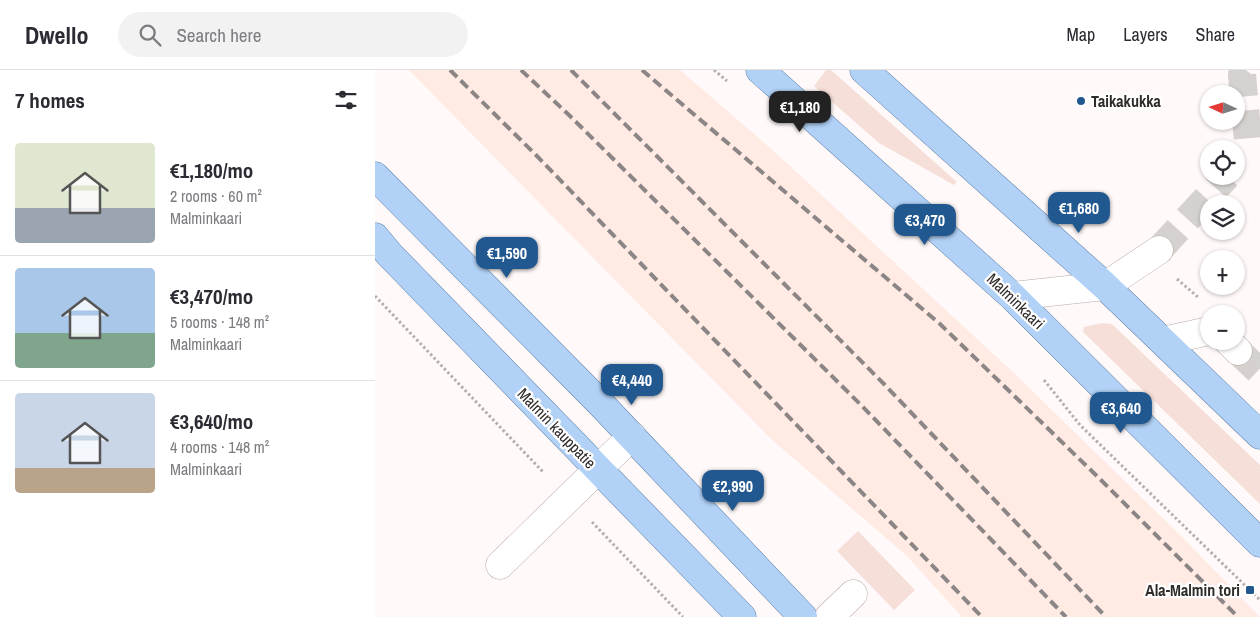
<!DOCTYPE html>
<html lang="en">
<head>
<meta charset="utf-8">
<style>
	:root { --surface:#fff; --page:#f2f2f3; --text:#2b2b33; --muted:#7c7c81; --line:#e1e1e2; --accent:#215890 }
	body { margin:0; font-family:"Archivo Narrow",sans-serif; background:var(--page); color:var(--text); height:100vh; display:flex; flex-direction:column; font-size:19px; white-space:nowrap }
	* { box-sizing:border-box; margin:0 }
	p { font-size:16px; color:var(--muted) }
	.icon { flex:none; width:28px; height:28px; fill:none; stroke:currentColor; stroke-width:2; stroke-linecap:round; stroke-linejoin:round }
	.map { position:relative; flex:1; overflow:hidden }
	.sheet { display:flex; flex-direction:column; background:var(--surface); width:375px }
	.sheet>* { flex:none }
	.needle { width:32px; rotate:274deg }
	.buttons { position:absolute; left:825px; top:15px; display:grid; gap:10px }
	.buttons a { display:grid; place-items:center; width:45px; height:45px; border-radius:50%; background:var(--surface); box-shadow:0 1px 4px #0004; font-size:25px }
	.price { position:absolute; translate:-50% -42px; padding:0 11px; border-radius:10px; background:var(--accent); color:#fff; font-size:16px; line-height:32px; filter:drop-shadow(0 1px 2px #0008) }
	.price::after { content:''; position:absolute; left:50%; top:30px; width:15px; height:11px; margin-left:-8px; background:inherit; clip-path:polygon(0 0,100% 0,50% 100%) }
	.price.current { background:#222; color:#fff }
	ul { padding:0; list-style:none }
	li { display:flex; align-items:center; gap:15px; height:125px; padding:0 15px }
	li+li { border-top:1px solid var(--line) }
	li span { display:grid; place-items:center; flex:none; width:140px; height:100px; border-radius:5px; color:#555 }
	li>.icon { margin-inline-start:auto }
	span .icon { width:60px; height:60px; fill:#fffc; stroke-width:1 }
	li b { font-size:21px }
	h2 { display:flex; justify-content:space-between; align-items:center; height:60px; padding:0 15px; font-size:21px }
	header { display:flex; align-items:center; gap:30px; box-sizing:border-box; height:70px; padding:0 25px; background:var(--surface); border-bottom:1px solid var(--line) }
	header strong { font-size:24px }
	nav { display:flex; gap:28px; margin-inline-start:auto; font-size:18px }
	.search { width:350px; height:45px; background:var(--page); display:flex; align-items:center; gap:12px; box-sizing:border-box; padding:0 18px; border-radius:28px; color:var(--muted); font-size:19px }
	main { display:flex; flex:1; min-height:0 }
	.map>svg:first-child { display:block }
	.built { fill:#ffeae4 }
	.green { fill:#f7dfd9 }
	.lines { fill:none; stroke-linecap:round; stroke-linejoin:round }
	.minor-tunnel { stroke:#d5d1cf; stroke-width:28; stroke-dasharray:28 14; stroke-linecap:butt }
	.minor-casing { stroke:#b6aaa7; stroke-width:29 }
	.major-casing { stroke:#6283aa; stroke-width:29 }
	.path { stroke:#b3afad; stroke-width:3; stroke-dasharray:2.5 2.5; stroke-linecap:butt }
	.minor { stroke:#fff; stroke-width:28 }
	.major { stroke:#b1d1f6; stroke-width:28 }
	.rail { stroke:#8b8685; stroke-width:4; stroke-dasharray:10 5; stroke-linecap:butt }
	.poi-dot { fill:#215890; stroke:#fff; stroke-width:2 }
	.labels { text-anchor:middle; stroke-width:4.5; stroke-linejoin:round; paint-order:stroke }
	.poi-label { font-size:16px; font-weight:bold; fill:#2f2b29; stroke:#fff; text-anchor:start }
	.street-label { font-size:16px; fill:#2f2b29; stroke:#fff }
</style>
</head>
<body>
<header>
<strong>Dwello</strong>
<div class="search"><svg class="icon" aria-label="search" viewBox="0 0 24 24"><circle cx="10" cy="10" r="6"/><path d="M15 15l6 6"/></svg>Search here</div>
<nav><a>Map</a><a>Layers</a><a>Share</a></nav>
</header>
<main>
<section class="sheet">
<h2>7 homes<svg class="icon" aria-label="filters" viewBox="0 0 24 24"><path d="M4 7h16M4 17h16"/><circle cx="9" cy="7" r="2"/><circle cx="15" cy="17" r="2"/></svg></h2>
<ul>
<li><span style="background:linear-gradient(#dfe7d0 65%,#9aa5b1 0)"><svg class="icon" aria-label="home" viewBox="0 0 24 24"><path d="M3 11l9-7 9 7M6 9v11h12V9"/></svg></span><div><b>€1,180/mo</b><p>2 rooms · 60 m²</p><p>Malminkaari</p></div></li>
<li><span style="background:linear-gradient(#a9c7e8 65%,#7fa58c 0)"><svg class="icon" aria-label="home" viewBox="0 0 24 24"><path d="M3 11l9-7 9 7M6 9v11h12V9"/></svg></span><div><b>€3,470/mo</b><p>5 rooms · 148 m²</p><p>Malminkaari</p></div></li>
<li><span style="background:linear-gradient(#c9d6e8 75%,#b9a48a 0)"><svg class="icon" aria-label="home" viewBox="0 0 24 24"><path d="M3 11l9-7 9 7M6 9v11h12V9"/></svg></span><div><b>€3,640/mo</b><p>4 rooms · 148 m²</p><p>Malminkaari</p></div></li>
</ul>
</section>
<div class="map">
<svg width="885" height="547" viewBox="0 0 885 547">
	<rect width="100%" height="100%" fill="#fffaf9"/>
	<polygon class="built" points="34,0 305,0 403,85 639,303 808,468 885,547 587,547 531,485 396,369"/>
	<g class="green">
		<polygon points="451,0 456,0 582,112 579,115 504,73 439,16"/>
		<polygon points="727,253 736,254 739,256 885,395 885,434 708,262 709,257"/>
		<polygon points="483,461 540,520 519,540 462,481"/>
	</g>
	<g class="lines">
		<g class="minor-tunnel">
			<polyline points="871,0 867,5 874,82"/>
			<polyline points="784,180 852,106"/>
			<polyline points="863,281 885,302"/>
		</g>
		<g class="minor-casing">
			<g id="minor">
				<polyline points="637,226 730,216 784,180"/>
				<polyline points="788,271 834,261"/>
				<polyline points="853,271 863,281"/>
				<polyline points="125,495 257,366"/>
				<polyline points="454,547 478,524"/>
			</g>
		</g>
		<g class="major-casing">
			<g id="major">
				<polyline points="385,0 637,226 885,473"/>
				<polyline points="489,0 730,216 885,365"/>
				<polyline points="0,106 226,334 428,547"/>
				<polyline points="0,167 15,185 367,547"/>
			</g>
		</g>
		<g class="path">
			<polyline points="339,0 352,11"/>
			<polyline points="802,209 824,228"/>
			<polyline points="0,226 169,403"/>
			<polyline points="669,310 705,355 885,530"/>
			<polyline points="217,452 308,547"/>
		</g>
		<use href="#minor" class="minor"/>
		<use href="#major" class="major"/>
		<g class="rail">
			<polyline points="75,0 161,85 607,547"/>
			<polyline points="146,0 195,46 486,335 691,547"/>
			<polyline points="196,0 509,314 731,547"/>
			<polyline points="267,0 565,254 725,409 863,547"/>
		</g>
	</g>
	<g class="poi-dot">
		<circle cx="706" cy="31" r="5"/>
		<rect x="870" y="515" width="10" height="10" rx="2.5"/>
	</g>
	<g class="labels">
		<g class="poi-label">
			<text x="716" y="37">Taikakukka</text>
			<text x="865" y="526" text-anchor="end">Ala-Malmin tori</text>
		</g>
		<g class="street-label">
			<text transform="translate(641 231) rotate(44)" y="6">Malminkaari</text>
			<text transform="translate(182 358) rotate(46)" y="6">Malmin kauppatie</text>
		</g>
	</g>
</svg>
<div class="buttons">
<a><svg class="needle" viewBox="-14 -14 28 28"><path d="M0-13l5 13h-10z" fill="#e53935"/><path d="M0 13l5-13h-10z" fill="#7c7c81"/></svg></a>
<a><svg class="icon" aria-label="locate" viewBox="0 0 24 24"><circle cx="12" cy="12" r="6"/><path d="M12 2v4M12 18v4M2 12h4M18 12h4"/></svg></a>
<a><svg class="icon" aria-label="layers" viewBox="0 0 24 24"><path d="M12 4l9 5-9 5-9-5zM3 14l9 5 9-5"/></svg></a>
<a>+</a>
<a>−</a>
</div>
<b class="price current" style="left:425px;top:63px">€1,180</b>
<b class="price" style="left:704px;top:164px">€1,680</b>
<b class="price" style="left:550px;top:176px">€3,470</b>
<b class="price" style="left:132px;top:209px">€1,590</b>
<b class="price" style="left:257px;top:336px">€4,440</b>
<b class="price" style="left:746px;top:364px">€3,640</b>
<b class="price" style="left:358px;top:442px">€2,990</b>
</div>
</main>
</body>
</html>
